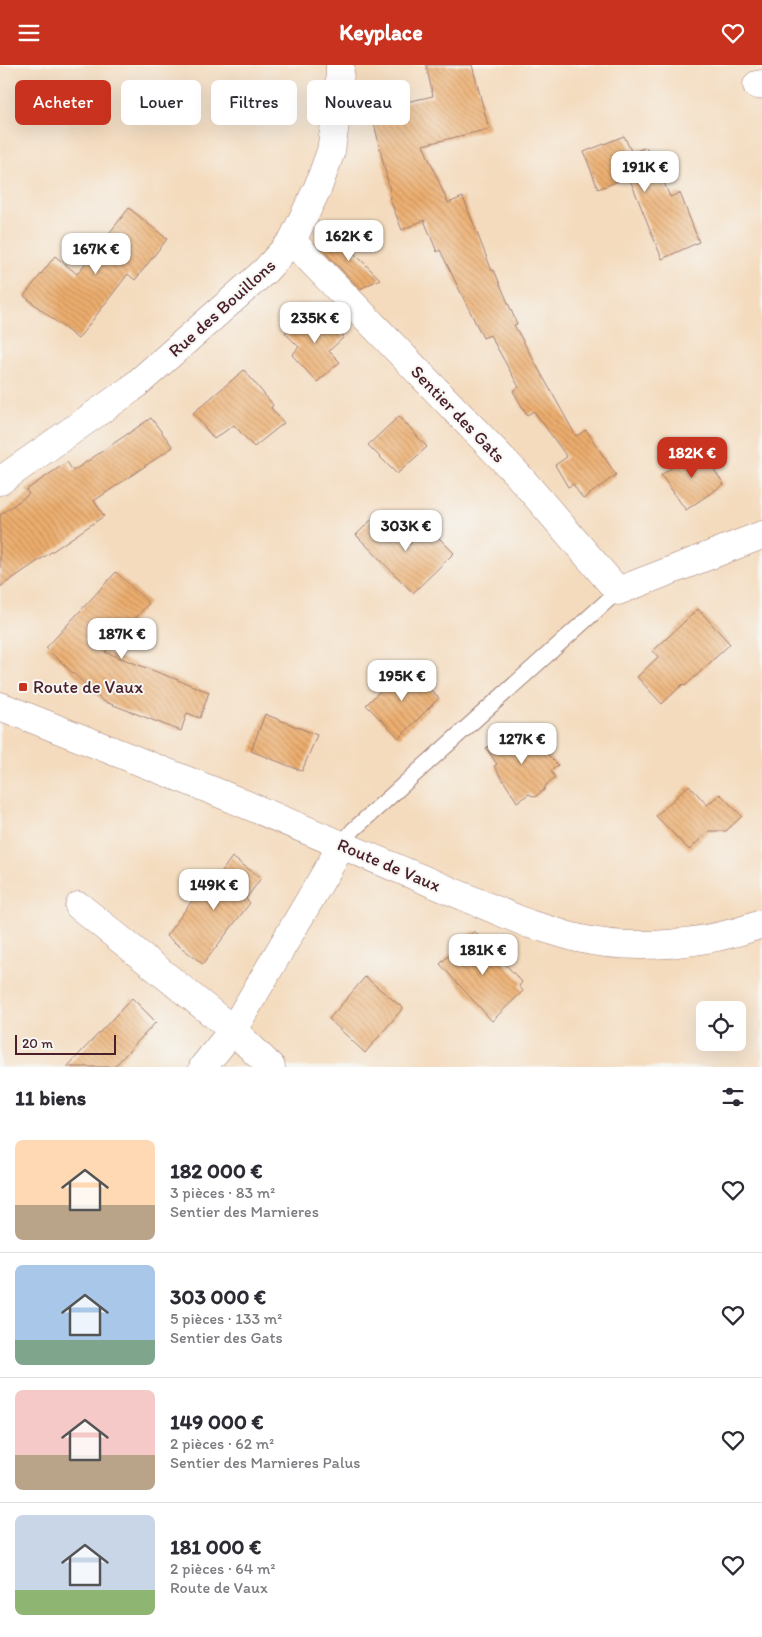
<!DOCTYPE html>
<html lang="fr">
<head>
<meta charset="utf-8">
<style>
	:root { --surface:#fff; --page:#f7f7f7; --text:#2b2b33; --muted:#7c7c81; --line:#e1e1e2; --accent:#c8321e }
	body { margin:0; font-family:Itim,sans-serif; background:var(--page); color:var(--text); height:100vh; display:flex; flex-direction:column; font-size:19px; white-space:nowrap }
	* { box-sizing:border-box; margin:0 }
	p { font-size:16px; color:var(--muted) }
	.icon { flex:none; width:28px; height:28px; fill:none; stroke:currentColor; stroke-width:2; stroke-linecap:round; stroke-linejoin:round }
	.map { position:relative; height:1002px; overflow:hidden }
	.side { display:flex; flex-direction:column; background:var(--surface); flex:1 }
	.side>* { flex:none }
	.banner { position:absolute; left:15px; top:15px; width:500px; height:45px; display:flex; gap:10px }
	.tools { position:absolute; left:696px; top:936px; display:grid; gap:10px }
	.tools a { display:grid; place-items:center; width:50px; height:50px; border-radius:8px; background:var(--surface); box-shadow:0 5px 20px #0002; font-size:25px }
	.scale { position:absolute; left:15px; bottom:12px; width:101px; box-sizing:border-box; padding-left:5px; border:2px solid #4a1f2b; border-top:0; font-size:14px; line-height:18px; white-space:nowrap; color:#4a1f2b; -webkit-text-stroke:4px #f6f6f2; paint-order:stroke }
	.price { position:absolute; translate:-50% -42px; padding:0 11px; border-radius:10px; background:#fff; color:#222; font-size:16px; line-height:32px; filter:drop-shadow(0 1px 2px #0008) }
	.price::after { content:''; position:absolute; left:50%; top:30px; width:15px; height:11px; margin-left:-8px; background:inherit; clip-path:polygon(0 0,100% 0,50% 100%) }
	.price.selected { background:var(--accent); color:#fff }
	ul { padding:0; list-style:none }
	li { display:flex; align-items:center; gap:15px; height:125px; padding:0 15px }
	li+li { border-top:1px solid var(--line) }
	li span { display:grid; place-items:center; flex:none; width:140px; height:100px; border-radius:8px; color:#555 }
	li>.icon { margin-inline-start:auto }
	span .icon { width:60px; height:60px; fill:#fffc; stroke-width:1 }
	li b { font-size:21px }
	h2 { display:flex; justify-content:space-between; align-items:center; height:60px; padding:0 15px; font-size:21px }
	.chip { padding:0 18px; border-radius:8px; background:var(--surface); box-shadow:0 5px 20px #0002; font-size:18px; line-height:45px }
	.chip.selected { background:var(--accent); color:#fff }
	header { display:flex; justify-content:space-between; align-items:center; height:65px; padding:0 15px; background:var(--accent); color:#fff; font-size:22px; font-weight:700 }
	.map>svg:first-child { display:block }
	.building { fill:url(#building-back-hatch) }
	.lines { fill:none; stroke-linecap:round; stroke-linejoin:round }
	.lane-casing { stroke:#9f7d74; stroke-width:17 }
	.street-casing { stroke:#9f7d74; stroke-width:29 }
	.secondary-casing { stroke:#9f7d74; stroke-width:29 }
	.lane { stroke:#fff; stroke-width:15 }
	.street { stroke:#fff; stroke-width:28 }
	.secondary { stroke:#fff; stroke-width:28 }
	.poi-dot { fill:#c8321e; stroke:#f6f6f2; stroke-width:2 }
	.labels { text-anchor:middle; stroke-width:4; stroke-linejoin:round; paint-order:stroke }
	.street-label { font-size:18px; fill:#4a1f2b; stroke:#f6f6f2 }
	.poi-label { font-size:18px; fill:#4a1f2b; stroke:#f6f6f2; text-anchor:start }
</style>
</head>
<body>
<header><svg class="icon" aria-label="menu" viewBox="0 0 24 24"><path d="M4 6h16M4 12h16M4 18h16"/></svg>Keyplace<svg class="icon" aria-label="heart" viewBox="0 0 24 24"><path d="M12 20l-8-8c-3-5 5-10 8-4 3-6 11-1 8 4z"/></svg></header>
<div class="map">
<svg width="762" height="1002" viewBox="0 0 762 1002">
	<defs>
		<pattern id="building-back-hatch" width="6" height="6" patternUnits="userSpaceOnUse" patternTransform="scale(1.25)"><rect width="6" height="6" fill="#edae6e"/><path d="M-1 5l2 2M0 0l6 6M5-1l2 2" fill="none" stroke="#c28d5b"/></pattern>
	</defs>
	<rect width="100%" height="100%" fill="#f6f6f2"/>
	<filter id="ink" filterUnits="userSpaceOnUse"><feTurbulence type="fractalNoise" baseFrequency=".02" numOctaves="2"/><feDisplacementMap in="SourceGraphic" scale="10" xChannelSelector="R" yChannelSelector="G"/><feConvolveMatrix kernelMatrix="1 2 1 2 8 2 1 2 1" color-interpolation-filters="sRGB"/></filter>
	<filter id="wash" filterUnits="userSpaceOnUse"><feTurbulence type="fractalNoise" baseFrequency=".0096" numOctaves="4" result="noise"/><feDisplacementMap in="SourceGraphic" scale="20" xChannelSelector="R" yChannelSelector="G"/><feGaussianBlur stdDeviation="1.12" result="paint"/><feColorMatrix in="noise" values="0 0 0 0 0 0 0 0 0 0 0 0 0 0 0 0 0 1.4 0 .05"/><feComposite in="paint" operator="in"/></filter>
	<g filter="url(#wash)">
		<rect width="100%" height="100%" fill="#f4dbbe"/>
		<g id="blocks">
			<g class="building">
				<polygon points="426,0 472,0 489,64 423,80 448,138 463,132 492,206 494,205 517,259 514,260 576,371 586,365 616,410 583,434 573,419 568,422 555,400 567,392 534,346 527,350 513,326 519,322 490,270 483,273 440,185 437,187 424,155 402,165 389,132 391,131 371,45 433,31"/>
				<polygon points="624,71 632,88 646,82 659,114 662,113 670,132 680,128 699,177 662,194 629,112 598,124 584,87"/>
				<polygon points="129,143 167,174 135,215 128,209 78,274 24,231 55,191 77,209"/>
				<polygon points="334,167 350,184 380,214 360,224 320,182"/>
				<polygon points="314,242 344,272 329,286 340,297 317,317 292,290 299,282 285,268"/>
				<polygon points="244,305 273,340 271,343 284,358 254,382 234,360 214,374 193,348"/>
				<polygon points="399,351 427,382 397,409 368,380"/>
				<polygon points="151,353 173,382 94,436 104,451 0,522 0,450 29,429 26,425 67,397 73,406"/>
				<polygon points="699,384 724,419 686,445 661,410"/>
				<polygon points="378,448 408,480 428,462 454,488 413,528 356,470"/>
				<polygon points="116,507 149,538 105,587 209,627 200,653 187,648 181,666 103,636 46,583"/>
				<polygon points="698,544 730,579 685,621 683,619 662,639 637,612 658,592 653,586"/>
				<polygon points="405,601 439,633 399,673 366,640"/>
				<polygon points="265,649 317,670 302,706 251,686"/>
				<polygon points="519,663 530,678 534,676 558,700 551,706 555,712 546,720 544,725 535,732 529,729 517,737 494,701 497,699 486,683"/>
				<polygon points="689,720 707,740 720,729 742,751 726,766 709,766 689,785 656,751"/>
				<polygon points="232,792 261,813 246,834 250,838 203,899 166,871 212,809 217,813"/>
				<polygon points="474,866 522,917 519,921 523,926 492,956 440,899"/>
				<polygon points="365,912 403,943 365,988 329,954"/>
				<polygon points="132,933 156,957 114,1002 67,1002"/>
			</g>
		</g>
	</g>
	<g filter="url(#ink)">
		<use href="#blocks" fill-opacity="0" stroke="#9f7d74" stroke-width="1"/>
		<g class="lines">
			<g class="lane-casing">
				<polyline id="lane" points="342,780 353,765 618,526"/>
			</g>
			<g class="street-casing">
				<g id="street">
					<polyline points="757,20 762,19"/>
					<polyline points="292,176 518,410 618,526 762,470"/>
					<polyline points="0,416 131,324 265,206 292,176 318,122 331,86 339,31 340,0"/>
					<polyline points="79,841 233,965 271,1002"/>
					<polyline points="203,1002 233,965 342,780"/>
				</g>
			</g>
			<g class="secondary-casing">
				<path id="secondary" d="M0,641L221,729L529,859C545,863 561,869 577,873C635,887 707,879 762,859"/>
			</g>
			<use href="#lane" class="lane"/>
			<use href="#street" class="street"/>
			<use href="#secondary" class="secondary"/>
		</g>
	</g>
	<rect class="poi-dot" x="18" y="617" width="10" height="10" rx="2.5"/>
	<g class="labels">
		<g class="street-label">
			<text transform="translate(222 243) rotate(-42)" y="6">Rue des Bouillons</text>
			<text transform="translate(458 349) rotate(46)" y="6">Sentier des Gats</text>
			<text transform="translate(389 800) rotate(23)" y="6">Route de Vaux</text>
		</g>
		<g class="poi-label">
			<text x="33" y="628">Route de Vaux</text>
		</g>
	</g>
</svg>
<div class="tools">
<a><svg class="icon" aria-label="locate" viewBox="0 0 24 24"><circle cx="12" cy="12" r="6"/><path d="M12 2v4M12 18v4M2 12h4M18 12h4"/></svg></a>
</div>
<div class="scale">20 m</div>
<b class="price" style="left:645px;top:128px">191K €</b>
<b class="price" style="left:349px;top:197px">162K €</b>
<b class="price" style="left:96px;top:210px">167K €</b>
<b class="price" style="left:315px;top:279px">235K €</b>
<b class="price selected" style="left:692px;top:414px">182K €</b>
<b class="price" style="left:406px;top:487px">303K €</b>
<b class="price" style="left:122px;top:595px">187K €</b>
<b class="price" style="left:402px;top:637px">195K €</b>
<b class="price" style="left:522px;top:700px">127K €</b>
<b class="price" style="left:214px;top:846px">149K €</b>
<b class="price" style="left:483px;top:911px">181K €</b>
<div class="banner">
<a class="chip selected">Acheter</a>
<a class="chip">Louer</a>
<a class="chip">Filtres</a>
<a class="chip">Nouveau</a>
</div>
</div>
<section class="side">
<h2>11 biens<svg class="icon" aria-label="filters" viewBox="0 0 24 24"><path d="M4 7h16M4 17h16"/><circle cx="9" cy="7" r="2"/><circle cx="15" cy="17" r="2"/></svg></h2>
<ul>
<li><span style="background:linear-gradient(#ffd9b3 65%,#b9a48a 0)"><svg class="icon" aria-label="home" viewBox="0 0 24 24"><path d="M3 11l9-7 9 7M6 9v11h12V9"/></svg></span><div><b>182 000 €</b><p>3 pièces · 83 m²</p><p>Sentier des Marnieres</p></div><svg class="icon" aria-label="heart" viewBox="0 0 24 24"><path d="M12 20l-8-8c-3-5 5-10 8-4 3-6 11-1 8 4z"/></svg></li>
<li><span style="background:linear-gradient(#a9c7e8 75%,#7fa58c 0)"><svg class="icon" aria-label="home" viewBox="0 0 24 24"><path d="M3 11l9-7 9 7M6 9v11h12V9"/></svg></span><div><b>303 000 €</b><p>5 pièces · 133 m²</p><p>Sentier des Gats</p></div><svg class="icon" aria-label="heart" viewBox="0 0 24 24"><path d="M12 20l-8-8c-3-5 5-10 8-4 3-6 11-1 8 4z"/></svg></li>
<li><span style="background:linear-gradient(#f6c9c9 65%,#b9a48a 0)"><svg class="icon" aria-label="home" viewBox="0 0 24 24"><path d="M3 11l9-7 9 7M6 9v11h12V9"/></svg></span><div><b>149 000 €</b><p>2 pièces · 62 m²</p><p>Sentier des Marnieres Palus</p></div><svg class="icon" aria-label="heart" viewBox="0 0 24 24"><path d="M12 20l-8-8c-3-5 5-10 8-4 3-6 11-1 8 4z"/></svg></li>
<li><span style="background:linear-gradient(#c9d6e8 75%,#8fb573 0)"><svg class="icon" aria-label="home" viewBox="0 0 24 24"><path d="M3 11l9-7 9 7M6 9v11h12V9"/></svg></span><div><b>181 000 €</b><p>2 pièces · 64 m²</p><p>Route de Vaux</p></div><svg class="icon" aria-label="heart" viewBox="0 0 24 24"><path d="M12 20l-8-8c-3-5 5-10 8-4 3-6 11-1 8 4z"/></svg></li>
</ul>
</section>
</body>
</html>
